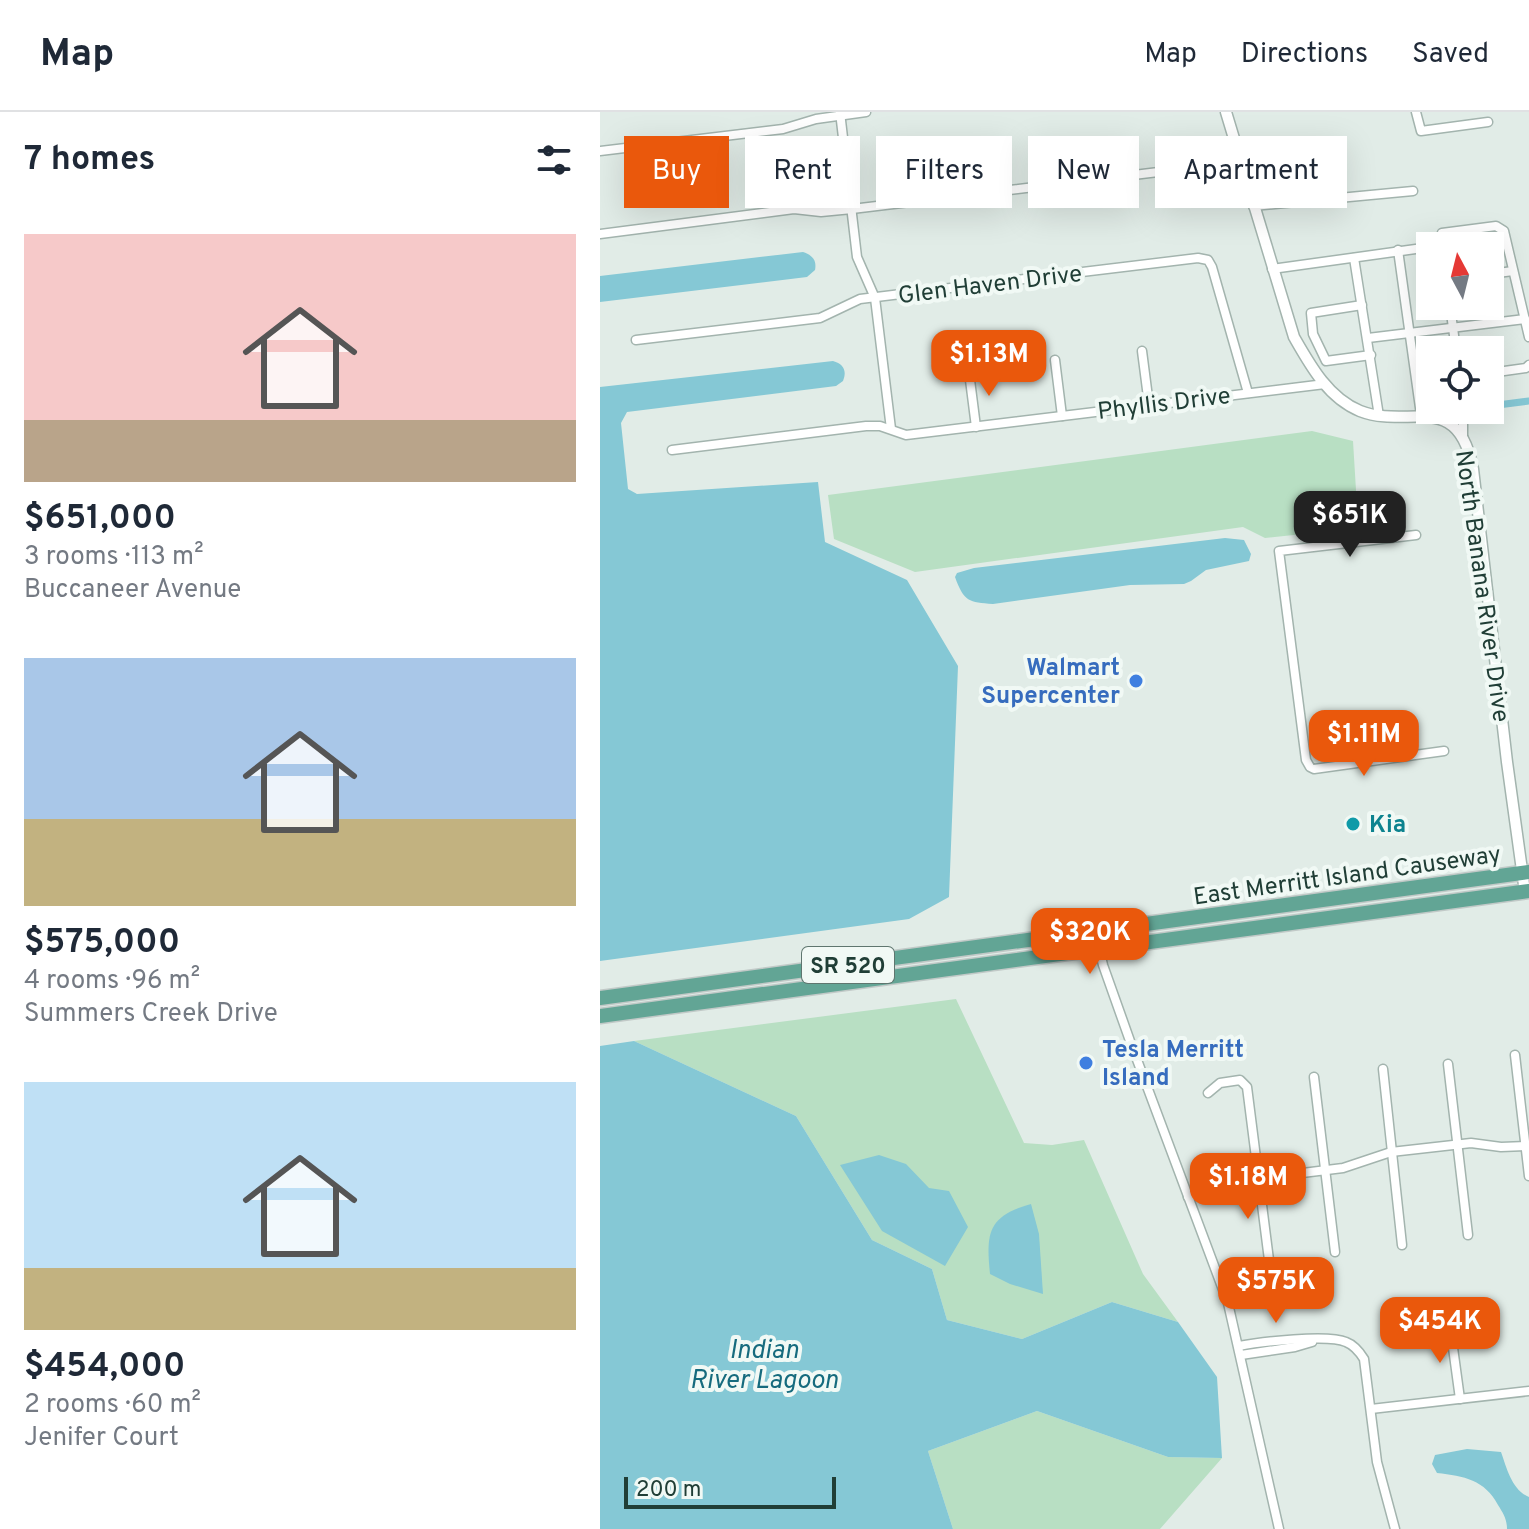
<!DOCTYPE html>
<html lang="en">
<head>
<meta charset="utf-8">
<style>
	:root { --surface:#fff; --page:#f2f2f3; --text:#1f2937; --muted:#747a83; --line:#e0e1e3; --accent:#ea580c }
	body { margin:0; font-family:Overpass,sans-serif; background:var(--page); color:var(--text); height:100vh; display:flex; flex-direction:column; font-size:30px; white-space:nowrap }
	* { box-sizing:border-box; margin:0 }
	p { font-size:26px; color:var(--muted) }
	.icon { flex:none; width:44px; height:44px; fill:none; stroke:currentColor; stroke-width:2; stroke-linecap:round; stroke-linejoin:round }
	.map { position:relative; flex:1; overflow:hidden }
	.panel { display:flex; flex-direction:column; background:var(--surface); width:600px }
	.panel>* { flex:none }
	.hud { position:absolute; left:24px; top:24px; width:760px; height:72px; display:flex; gap:16px }
	.needle { width:52px; rotate:353deg }
	.buttons { position:absolute; left:816px; top:120px; display:grid; gap:16px }
	.buttons a { display:grid; place-items:center; width:88px; height:88px; border-radius:0px; background:var(--surface); box-shadow:0 8px 32px #0002; font-size:40px }
	.scale { position:absolute; left:24px; bottom:20px; width:212px; box-sizing:border-box; padding-left:8px; border:4px solid #203e36; border-top:0; font-size:22px; line-height:28px; white-space:nowrap; color:#203e36; -webkit-text-stroke:6px #f1f9f5; paint-order:stroke }
	.price { position:absolute; translate:-50% -68px; padding:0 18px; border-radius:16px; background:var(--accent); color:#fff; font-size:26px; line-height:52px; filter:drop-shadow(0 2px 4px #0008) }
	.price::after { content:''; position:absolute; left:50%; top:48px; width:24px; height:18px; margin-left:-12px; background:inherit; clip-path:polygon(0 0,100% 0,50% 100%) }
	.price.selected { background:#222; color:#fff }
	ul { padding:0; list-style:none }
	li { display:grid; align-content:center; gap:16px; height:424px; padding:0 24px }
	li span { display:grid; place-items:center; height:248px; border-radius:0px; color:#555 }
	li>.icon { margin-inline-start:auto }
	span .icon { width:144px; height:144px; fill:#fffc; stroke-width:1 }
	li b { font-size:34px }
	h2 { display:flex; justify-content:space-between; align-items:center; height:96px; padding:0 24px; font-size:34px }
	.tag { padding:0 28px; border-radius:0px; background:var(--surface); box-shadow:0 8px 32px #0002; font-size:28px; line-height:72px }
	.tag.selected { background:var(--accent); color:#fff }
	header { display:flex; align-items:center; gap:48px; box-sizing:border-box; height:112px; padding:0 40px; background:var(--surface); border-bottom:2px solid var(--line) }
	header strong { font-size:38px }
	nav { display:flex; gap:44px; margin-inline-start:auto; font-size:28px }
	main { display:flex; flex:1; min-height:0 }
	.map>svg:first-child { display:block }
	.green { fill:#b8dfc3 }
	.water { fill:#85c8d5 }
	.lines { fill:none; stroke-linecap:round; stroke-linejoin:round }
	.canal { stroke:#85c8d5; stroke-width:7 }
	.minor-casing { stroke:#a3b4ae; stroke-width:11 }
	.tertiary-casing { stroke:#a3b4ae; stroke-width:13 }
	.primary-casing { stroke:#c1c9c7; stroke-width:17 }
	.minor { stroke:#fff; stroke-width:8 }
	.tertiary { stroke:#fff; stroke-width:10 }
	.primary { stroke:#62a595; stroke-width:14 }
	.shop-dot { fill:#3f7fe0; stroke:#f1f9f5; stroke-width:3 }
	.culture-dot { fill:#0f9aa8; stroke:#f1f9f5; stroke-width:3 }
	.labels { text-anchor:middle; stroke-width:8; stroke-linejoin:round; paint-order:stroke }
	.shield { fill:#f1f9f5; stroke:#5f766f; stroke-width:2 }
	.shield-label { font-size:22px; font-weight:bold; fill:#203e36 }
	.street-label { font-size:24px; fill:#203e36; stroke:#f1f9f5 }
	.shop-label { font-size:24px; font-weight:bold; fill:#366cbe; stroke:#f1f9f5; text-anchor:end }
	.culture-label { font-size:24px; font-weight:bold; fill:#0d838f; stroke:#f1f9f5; text-anchor:start }
	.water-label { font-size:26px; font-style:italic; fill:#166b7e; stroke:#f1f9f5 }
</style>
</head>
<body>
<header>
<strong>Map</strong>
<nav><a>Map</a><a>Directions</a><a>Saved</a></nav>
</header>
<main>
<section class="panel">
<h2>7 homes<svg class="icon" aria-label="filters" viewBox="0 0 24 24"><path d="M4 7h16M4 17h16"/><circle cx="9" cy="7" r="2"/><circle cx="15" cy="17" r="2"/></svg></h2>
<ul>
<li><span style="background:linear-gradient(#f6c9c9 75%,#b9a48a 0)"><svg class="icon" aria-label="home" viewBox="0 0 24 24"><path d="M3 11l9-7 9 7M6 9v11h12V9"/></svg></span><div><b>$651,000</b><p>3 rooms · 113 m²</p><p>Buccaneer Avenue</p></div></li>
<li><span style="background:linear-gradient(#a9c7e8 65%,#c2b280 0)"><svg class="icon" aria-label="home" viewBox="0 0 24 24"><path d="M3 11l9-7 9 7M6 9v11h12V9"/></svg></span><div><b>$575,000</b><p>4 rooms · 96 m²</p><p>Summers Creek Drive</p></div></li>
<li><span style="background:linear-gradient(#bfe0f5 75%,#c2b280 0)"><svg class="icon" aria-label="home" viewBox="0 0 24 24"><path d="M3 11l9-7 9 7M6 9v11h12V9"/></svg></span><div><b>$454,000</b><p>2 rooms · 60 m²</p><p>Jenifer Court</p></div></li>
</ul>
</section>
<div class="map">
<svg width="929" height="1417" viewBox="0 0 929 1417">
	<rect width="100%" height="100%" fill="#e1ece7"/>
	<g class="green">
		<polygon points="712,319 753,329 758,411 750,417 665,426 643,415 315,460 234,427 228,383"/>
		<polygon points="356,887 424,1031 452,1033 484,1028 543,1162 578,1210 512,1190 422,1227 347,1208 332,1157 272,1128 196,1004 34,929"/>
		<polygon points="437,1299 568,1345 622,1346 560,1417 353,1417 328,1339"/>
	</g>
	<g class="water">
		<path d="M203,140C212,143 217,148 215,158L207,165L0,190V164Z"/>
		<path d="M233,249C244,252 247,259 243,269L236,274L27,300L21,311L28,377L37,382L218,370L225,430L307,468L358,554L349,785L309,807L0,849V275Z"/>
		<path d="M625,426L644,428L651,442L649,449L606,458L591,469L584,472L530,473L393,492C369,490 364,490 355,465L357,461L374,456Z"/>
		<polygon points="34,929 196,1004 272,1128 332,1157 347,1208 422,1227 512,1190 578,1210 617,1265 622,1346 568,1345 437,1299 328,1339 353,1417 0,1417 0,934"/>
		<polygon points="279,1043 306,1052 329,1076 349,1079 368,1115 345,1154 282,1119 240,1053"/>
		<path d="M431,1092L439,1122L443,1182L410,1172L390,1162C386,1122 387,1104 431,1092Z"/>
		<path d="M867,1337L901,1340C907,1357 912,1378 929,1385V1417H907C907,1407 903,1401 898,1393C885,1368 864,1364 837,1361L832,1352L835,1343Z"/>
	</g>
	<g class="lines">
		<polyline class="canal" points="890,294 929,289"/>
		<g class="minor-casing">
			<g id="minor">
				<polyline points="240,0 257,145 275,186 291,317"/>
				<polyline points="816,0 821,19 888,10"/>
				<polyline points="0,39 183,17 216,7 266,0"/>
				<polyline points="653,94 813,79"/>
				<polyline points="0,122 194,97 221,100 252,97 641,50"/>
				<polyline points="835,134 844,133 842,121 896,114 904,119 929,225"/>
				<polyline points="798,138 821,303"/>
				<polyline points="754,146 779,304"/>
				<polyline points="672,157 830,135"/>
				<polyline points="890,162 913,159"/>
				<polyline points="762,193 711,201 713,222 726,249 771,243"/>
				<polyline points="850,194 856,238"/>
				<polyline points="768,226 925,207"/>
				<polyline points="36,228 220,206 260,187 598,146 608,148 612,155 648,281"/>
				<polyline points="542,239 549,293"/>
				<polyline points="455,248 462,304"/>
				<polyline points="369,260 376,315"/>
				<polyline points="890,261 926,256 929,253"/>
				<polyline points="863,298 863,325"/>
				<polyline points="72,338 266,314 280,314 306,323 725,272"/>
				<polyline points="816,423 679,439 706,648 710,655 714,657 844,639"/>
				<polyline points="495,819 503,853 530,929 628,1191 679,1417"/>
				<polyline points="915,943 929,1064"/>
				<polyline points="848,952 868,1123"/>
				<polyline points="783,957 802,1133"/>
				<polyline points="714,965 735,1140"/>
				<polyline points="608,981 620,971 640,968 647,975 669,1148"/>
				<polyline points="588,1085 638,1069 743,1056 791,1040 871,1031 901,1035 929,1034"/>
				<polyline points="847,1212 851,1221 860,1287"/>
				<path d="M639,1234C660,1230 728,1222 746,1230C754,1233 759,1239 764,1247L777,1350L795,1417"/>
				<polyline points="641,1243 695,1235 712,1230"/>
				<polyline points="771,1297 929,1279"/>
			</g>
		</g>
		<g class="tertiary-casing">
			<path id="tertiary" d="M626,0L694,225C710,253 728,286 760,299C809,318 858,277 873,357L907,650L925,780"/>
		</g>
		<g class="primary-casing">
			<g id="primary">
				<polyline points="0,886 929,760"/>
				<polyline points="0,904 929,779"/>
			</g>
		</g>
		<use href="#minor" class="minor"/>
		<use href="#tertiary" class="tertiary"/>
		<use href="#primary" class="primary"/>
	</g>
	<g class="shop-dot">
		<circle cx="536" cy="569" r="8"/>
		<circle cx="486" cy="951" r="8"/>
	</g>
	<circle class="culture-dot" cx="753" cy="712" r="8"/>
	<g class="labels">
		<rect class="shield" x="202" y="835" width="92" height="36" rx="6"/>
		<g class="shield-label">
			<text x="248" y="861">SR 520</text>
		</g>
		<g class="street-label">
			<text transform="translate(390 172) rotate(-7)" y="8">Glen Haven Drive</text>
			<text transform="translate(564 291) rotate(-7)" y="8">Phyllis Drive</text>
			<text transform="translate(883 474) rotate(82)" y="8">North Banana River Drive</text>
			<text transform="translate(747 763) rotate(-8)" y="8">East Merritt Island Causeway</text>
		</g>
		<g class="shop-label">
			<text x="520" y="563">Walmart<tspan x="520" dy="28">Supercenter</tspan></text>
			<text x="502" y="945" text-anchor="start">Tesla Merritt<tspan x="502" dy="28">Island</tspan></text>
		</g>
		<g class="culture-label">
			<text x="769" y="720">Kia</text>
		</g>
		<g class="water-label">
			<text x="164" y="1246">Indian<tspan x="164" dy="30">River Lagoon</tspan></text>
		</g>
	</g>
</svg>
<div class="buttons">
<a><svg class="needle" viewBox="-14 -14 28 28"><path d="M0-13l5 13h-10z" fill="#e53935"/><path d="M0 13l5-13h-10z" fill="#747a83"/></svg></a>
<a><svg class="icon" aria-label="locate" viewBox="0 0 24 24"><circle cx="12" cy="12" r="6"/><path d="M12 2v4M12 18v4M2 12h4M18 12h4"/></svg></a>
</div>
<div class="scale">200 m</div>
<b class="price" style="left:389px;top:286px">$1.13M</b>
<b class="price selected" style="left:750px;top:447px">$651K</b>
<b class="price" style="left:764px;top:666px">$1.11M</b>
<b class="price" style="left:490px;top:864px">$320K</b>
<b class="price" style="left:648px;top:1109px">$1.18M</b>
<b class="price" style="left:676px;top:1213px">$575K</b>
<b class="price" style="left:840px;top:1253px">$454K</b>
<div class="hud">
<a class="tag selected">Buy</a>
<a class="tag">Rent</a>
<a class="tag">Filters</a>
<a class="tag">New</a>
<a class="tag">Apartment</a>
</div>
</div>
</main>
</body>
</html>
